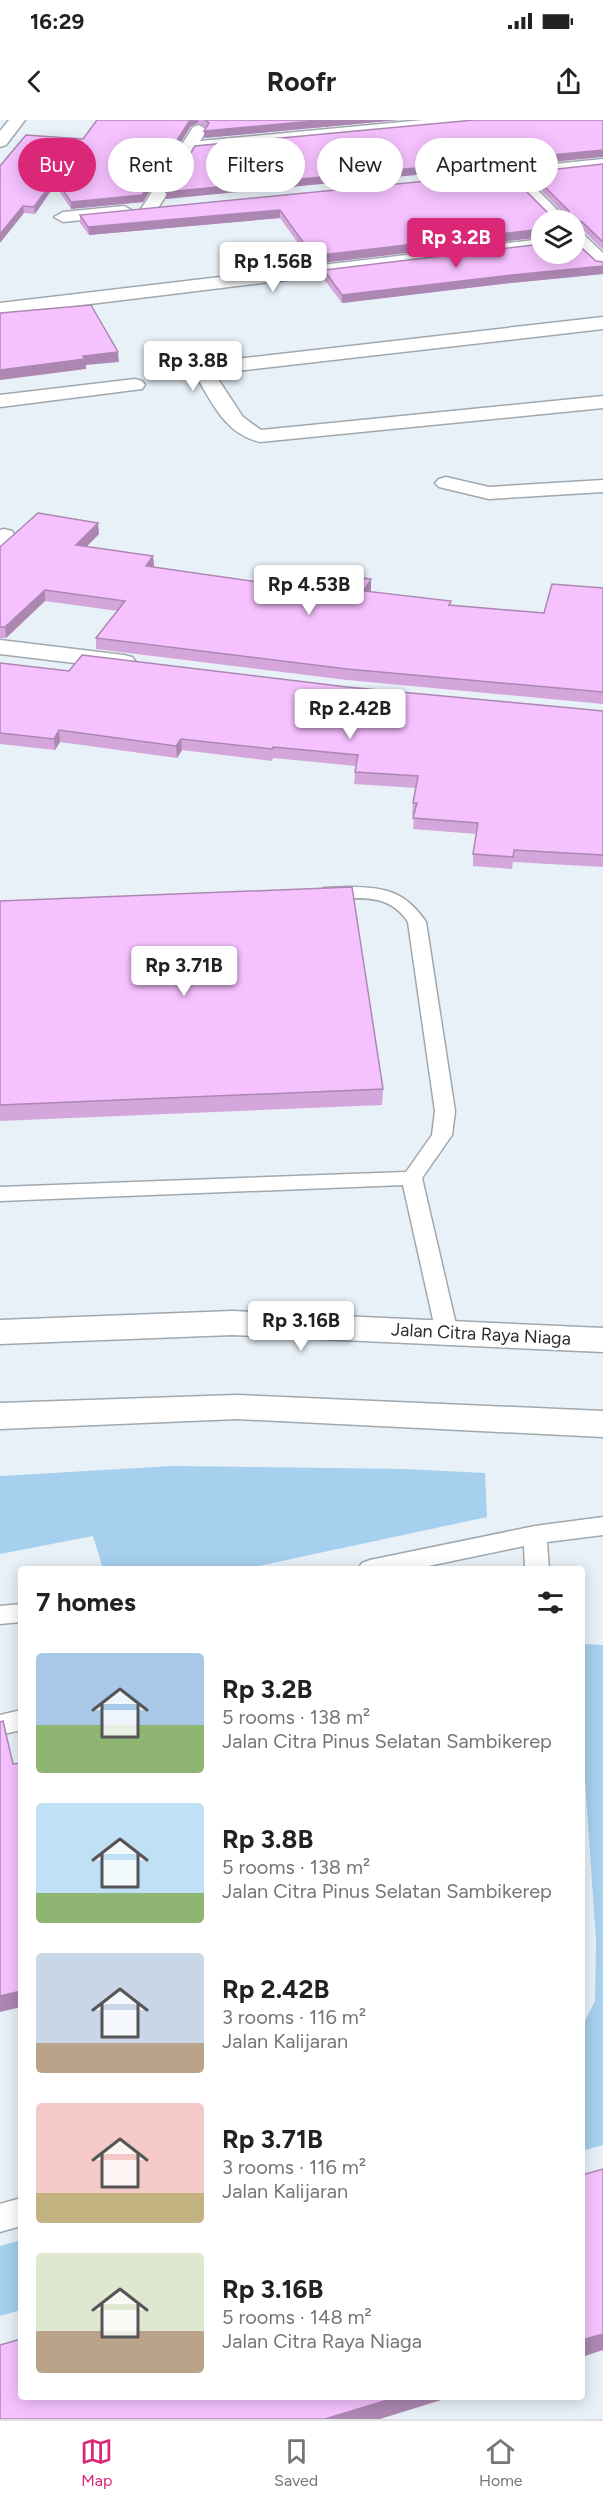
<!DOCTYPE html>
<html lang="en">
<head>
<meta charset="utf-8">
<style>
	:root { --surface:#fff; --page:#f2f2f2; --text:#222; --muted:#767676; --line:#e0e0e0; --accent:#db2777 }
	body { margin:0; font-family:Figtree,sans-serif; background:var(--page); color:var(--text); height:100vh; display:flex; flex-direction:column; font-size:22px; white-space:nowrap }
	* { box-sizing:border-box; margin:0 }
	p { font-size:20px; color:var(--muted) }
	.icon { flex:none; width:33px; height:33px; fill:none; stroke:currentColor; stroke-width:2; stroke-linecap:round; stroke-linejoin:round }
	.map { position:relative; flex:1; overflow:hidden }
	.details { position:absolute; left:18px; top:1446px; width:567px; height:834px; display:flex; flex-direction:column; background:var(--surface); border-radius:6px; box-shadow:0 3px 15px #0003 }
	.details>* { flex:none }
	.guide { position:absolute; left:18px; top:18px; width:567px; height:54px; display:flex; gap:12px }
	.fabs { position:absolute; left:531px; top:90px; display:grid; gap:12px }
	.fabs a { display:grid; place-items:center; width:54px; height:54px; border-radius:50%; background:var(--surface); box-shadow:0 3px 15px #0003; font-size:30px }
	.price { position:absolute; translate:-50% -51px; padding:0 14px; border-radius:6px; background:#fff; color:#222; font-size:20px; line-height:39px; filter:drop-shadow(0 2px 3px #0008) }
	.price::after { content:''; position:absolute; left:50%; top:36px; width:18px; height:14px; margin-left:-9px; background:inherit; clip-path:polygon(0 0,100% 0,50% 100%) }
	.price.on { background:var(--accent); color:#fff }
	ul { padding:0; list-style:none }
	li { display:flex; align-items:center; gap:18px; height:150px; padding:0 18px }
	li span { display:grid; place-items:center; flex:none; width:168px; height:120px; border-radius:6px; color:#555 }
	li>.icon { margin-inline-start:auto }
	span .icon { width:72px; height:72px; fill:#fffc; stroke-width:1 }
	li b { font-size:26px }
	h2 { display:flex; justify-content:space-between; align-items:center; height:72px; padding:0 18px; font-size:26px }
	.chip { padding:0 21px; border-radius:27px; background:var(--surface); box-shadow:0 3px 15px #0003; font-size:21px; line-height:54px }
	.chip.on { background:var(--accent); color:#fff }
	.status { display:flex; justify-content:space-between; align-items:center; height:42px; padding:0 30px; background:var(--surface); direction:ltr }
	.status svg { height:16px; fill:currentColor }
	header { display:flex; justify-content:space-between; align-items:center; height:78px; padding:0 18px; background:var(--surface); font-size:27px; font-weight:700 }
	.tab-bar { display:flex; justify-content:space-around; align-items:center; height:84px; border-top:2px solid var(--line); background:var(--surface); font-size:16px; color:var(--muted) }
	.tab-bar a { display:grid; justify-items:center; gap:3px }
	.tab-bar .on { color:var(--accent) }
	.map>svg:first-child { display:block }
	.green { fill:#a6d0ee }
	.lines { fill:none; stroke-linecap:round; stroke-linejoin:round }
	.service-casing { stroke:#a0a8af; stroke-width:3 }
	.minor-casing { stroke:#a0a8af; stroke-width:3 }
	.tertiary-casing { stroke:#a0a8af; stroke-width:3 }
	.service { fill:#fff; fill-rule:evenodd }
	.minor { fill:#fff; fill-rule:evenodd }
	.tertiary { fill:#fff; fill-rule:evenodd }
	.wall { fill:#d4a6db }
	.shaded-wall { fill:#ac87b2 }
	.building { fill:#f6c1ff; stroke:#ac87b2; stroke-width:1.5 }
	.labels { text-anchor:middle; stroke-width:5; stroke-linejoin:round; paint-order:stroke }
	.street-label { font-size:18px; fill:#292d2f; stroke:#fff }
</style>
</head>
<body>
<div class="status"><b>16:29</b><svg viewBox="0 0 49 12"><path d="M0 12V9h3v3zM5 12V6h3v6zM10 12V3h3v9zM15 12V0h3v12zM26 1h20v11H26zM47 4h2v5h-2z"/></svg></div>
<header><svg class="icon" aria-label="back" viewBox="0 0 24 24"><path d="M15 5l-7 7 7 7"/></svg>Roofr<svg class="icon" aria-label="share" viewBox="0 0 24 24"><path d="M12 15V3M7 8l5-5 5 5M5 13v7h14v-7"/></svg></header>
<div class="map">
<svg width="603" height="2299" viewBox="0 0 603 2299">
	<rect width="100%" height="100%" fill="#e8f1f8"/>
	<g class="green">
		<polygon points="172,1346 404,1349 485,1353 487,1397 245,1449 103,1449 93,1416 0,1434 0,1356"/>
		<polygon points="582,1524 603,1525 603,2025 582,2031 582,1907 595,1881 596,1821 582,1615"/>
		<polygon points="21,2120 21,2190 0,2196 0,2126"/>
	</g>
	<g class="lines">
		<g class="service-casing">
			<g id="service">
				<path d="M350,767C385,767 406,772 426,802L455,991L452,1015L422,1058L458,1213L455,1218L447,1220L439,1218L436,1213L403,1065L0,1081V1067L406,1052L432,1015L435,991L408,802C381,760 328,790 315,773L324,768Z"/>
				<polygon points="603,1397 603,1415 547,1422 549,1449 525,1449 524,1426 414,1449 358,1449 362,1443 370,1440 535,1406"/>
				<polygon points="21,1484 21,1502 0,1504 0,1486"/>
				<polygon points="21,1590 21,1610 0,1615 0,1595"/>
				<polygon points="21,2078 21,2106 0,2112 0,2084"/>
			</g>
		</g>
		<g class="minor-casing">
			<g id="minor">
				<polygon points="9,0 25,0 6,25 0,27 0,11"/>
				<polygon points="423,0 481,0 473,5 194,31 155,93 143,93 141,89 193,7 199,5 207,10 200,21"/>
				<polygon points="603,39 603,49 525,57 567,100 550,100 508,58 462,63 454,58 462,53"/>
				<polygon points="124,86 133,91 130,95 63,102 54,97 63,92"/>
				<polygon points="574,110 580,111 603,133 603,148 597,147 574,125"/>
				<polygon points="542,119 542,129 0,195 0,183"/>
				<path d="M603,197V209L237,251L221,255L218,259L243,297L261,310L603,276V288L260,322C227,314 214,287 198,259L207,247L236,239Z"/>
				<polygon points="135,259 142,261 145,265 142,269 0,287 0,275"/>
				<polygon points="446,357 489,367 603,360 603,372 489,379 439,367 435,363 439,359"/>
				<polygon points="4,409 12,411 15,416 8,424 0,426 0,410"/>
				<polygon points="0,520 124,535 132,537 136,542 132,547 124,549 0,534"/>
			</g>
		</g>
		<g class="tertiary-casing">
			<g id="tertiary">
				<polygon points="232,1191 603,1208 603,1232 232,1215 0,1224 0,1200"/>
				<polygon points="237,1275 603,1291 603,1317 237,1299 0,1309 0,1283"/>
			</g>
		</g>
		<use href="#service" class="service"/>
		<use href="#minor" class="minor"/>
		<use href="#tertiary" class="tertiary"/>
	</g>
	<g class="wall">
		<polygon points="97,0 399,0 204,18 204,11 206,8 198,3 191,6 143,82 71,89 55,65 35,94 24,93 0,46 83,19"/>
		<polygon points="603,44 603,130 582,109 574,109 574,100 542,100 542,117 313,144 280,98 89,115 80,103 80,95 508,53 549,94 564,94 530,59 530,52"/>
		<polygon points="596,141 603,142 603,154 511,163 342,183 323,158 324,150"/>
		<polygon points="98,403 99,414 86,427 153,436 154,447 258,462 371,459 371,470 370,472 451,485 544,493 603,468 603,584 347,560 96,529 96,518 118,491 45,481 6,518 0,518 0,427"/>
		<polygon points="0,543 69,551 347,567 603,591 603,747 513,742 512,749 473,746 473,734 477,714 413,709 414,695 412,695 413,683 416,668 354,664 355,652 356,646 273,638 272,641 182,630 177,638 60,622 55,630 0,624"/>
		<polygon points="0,781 383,969 382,985 0,1001"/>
	</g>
	<g class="shaded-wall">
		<polygon points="190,0 198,0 198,3 191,6 143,82 71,89 71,82"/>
		<polygon points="325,0 399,0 204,18 204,11"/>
		<polygon points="603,30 603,37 166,79 166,72"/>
		<polygon points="55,58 55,65 35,94 34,87"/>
		<polygon points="23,86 24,93 0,123 0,114"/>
		<polygon points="280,90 280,98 89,115 88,107"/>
		<polygon points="542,109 542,117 313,144 313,136"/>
		<polygon points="603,146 603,154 511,163 342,183 342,175 512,155"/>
		<polygon points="118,232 119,242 86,245 86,249 0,260 0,250 83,236"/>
		<polygon points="98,403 99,414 77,436 76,425"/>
		<polygon points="153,436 154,447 146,446"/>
		<polygon points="371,459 371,470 363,482 364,471"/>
		<polygon points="45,470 45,481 6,518 5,507"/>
		<polygon points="59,610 60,622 55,630 54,619"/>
		<polygon points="181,619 182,630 177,638 176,626"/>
		<polygon points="21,1871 21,1887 0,1892 0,1876"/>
		<polygon points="603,2214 603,2230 582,2237 582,2220"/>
		<polygon points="397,2277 451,2277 380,2299 325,2299"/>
	</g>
	<g class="building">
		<polygon points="97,0 190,0 142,75 71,82 55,58 34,87 23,86 0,114 0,46 26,15 83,19"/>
		<polygon points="205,0 325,0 204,11 209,3"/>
		<polygon points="474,0 603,0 603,30 166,72 195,26"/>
		<polygon points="603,44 603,122 582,102 574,100 542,100 542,109 313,136 280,90 88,107 80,95 508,53 549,94 569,94 569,91 530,52"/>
		<polygon points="574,121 596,141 603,142 603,146 512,155 342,175 324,150 542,124 542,134 574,134"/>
		<polygon points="91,185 118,232 83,236 85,239 0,250 0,193"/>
		<polygon points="38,393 98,403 76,425 153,436 146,446 258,462 269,446 371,459 364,471 451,481 449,485 544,493 552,464 603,468 603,572 347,549 96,518 125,481 45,470 5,507 0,507 0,427"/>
		<polygon points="82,535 347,567 603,591 603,735 514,730 513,737 473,734 478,703 413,698 417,683 413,683 418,656 355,652 358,635 273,627 272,629 181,619 176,626 59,610 54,619 0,613 0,543 69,551"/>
		<polygon points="352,767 383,969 0,985 0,781"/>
		<polygon points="3,1601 13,1644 21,1643 21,1871 0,1876 0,1602"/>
		<polygon points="603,2049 603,2214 582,2220 582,2055"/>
		<polygon points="21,2219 21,2277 397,2277 325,2299 0,2299 0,2225"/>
	</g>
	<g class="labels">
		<g class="street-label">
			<text transform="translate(481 1214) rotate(3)" y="6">Jalan Citra Raya Niaga</text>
		</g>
	</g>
</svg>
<div class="fabs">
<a><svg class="icon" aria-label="layers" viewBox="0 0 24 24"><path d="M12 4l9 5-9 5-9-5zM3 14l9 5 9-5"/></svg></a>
</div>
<b class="price on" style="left:456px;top:149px">Rp 3.2B</b>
<b class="price" style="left:273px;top:173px">Rp 1.56B</b>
<b class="price" style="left:193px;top:272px">Rp 3.8B</b>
<b class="price" style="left:309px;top:496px">Rp 4.53B</b>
<b class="price" style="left:350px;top:620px">Rp 2.42B</b>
<b class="price" style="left:184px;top:877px">Rp 3.71B</b>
<b class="price" style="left:301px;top:1232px">Rp 3.16B</b>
<div class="guide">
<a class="chip on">Buy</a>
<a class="chip">Rent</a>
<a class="chip">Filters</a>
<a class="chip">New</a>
<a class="chip">Apartment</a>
</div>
<section class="details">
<h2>7 homes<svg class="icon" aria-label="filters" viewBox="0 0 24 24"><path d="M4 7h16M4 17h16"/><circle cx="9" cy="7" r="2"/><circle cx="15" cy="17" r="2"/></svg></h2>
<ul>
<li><span style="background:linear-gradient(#a9c7e8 60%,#8fb573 0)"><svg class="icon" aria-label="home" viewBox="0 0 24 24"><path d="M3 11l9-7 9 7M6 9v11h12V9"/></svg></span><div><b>Rp 3.2B</b><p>5 rooms · 138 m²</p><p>Jalan Citra Pinus Selatan Sambikerep</p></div></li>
<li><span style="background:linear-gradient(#bfe0f5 75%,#8fb573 0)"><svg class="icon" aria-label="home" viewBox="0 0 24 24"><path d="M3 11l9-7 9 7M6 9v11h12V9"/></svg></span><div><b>Rp 3.8B</b><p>5 rooms · 138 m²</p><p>Jalan Citra Pinus Selatan Sambikerep</p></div></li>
<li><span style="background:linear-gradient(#c9d6e8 75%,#b9a48a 0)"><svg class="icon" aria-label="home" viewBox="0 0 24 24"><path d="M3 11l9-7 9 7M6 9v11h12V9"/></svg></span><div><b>Rp 2.42B</b><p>3 rooms · 116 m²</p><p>Jalan Kalijaran</p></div></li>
<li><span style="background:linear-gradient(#f6c9c9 75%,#c2b280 0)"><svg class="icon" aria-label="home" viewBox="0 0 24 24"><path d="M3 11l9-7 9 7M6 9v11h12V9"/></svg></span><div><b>Rp 3.71B</b><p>3 rooms · 116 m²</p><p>Jalan Kalijaran</p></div></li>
<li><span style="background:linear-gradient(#dfe7d0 65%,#b9a48a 0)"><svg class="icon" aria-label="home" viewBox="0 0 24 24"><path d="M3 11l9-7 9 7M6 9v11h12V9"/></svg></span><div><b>Rp 3.16B</b><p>5 rooms · 148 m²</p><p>Jalan Citra Raya Niaga</p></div></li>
</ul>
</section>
</div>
<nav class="tab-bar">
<a class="on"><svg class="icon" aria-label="map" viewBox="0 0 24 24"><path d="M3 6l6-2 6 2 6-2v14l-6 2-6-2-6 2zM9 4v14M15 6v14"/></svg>Map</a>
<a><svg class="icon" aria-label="saved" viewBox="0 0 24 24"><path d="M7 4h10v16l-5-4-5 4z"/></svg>Saved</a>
<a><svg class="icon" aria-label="home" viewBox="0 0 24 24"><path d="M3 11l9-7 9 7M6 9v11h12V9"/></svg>Home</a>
</nav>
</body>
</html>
